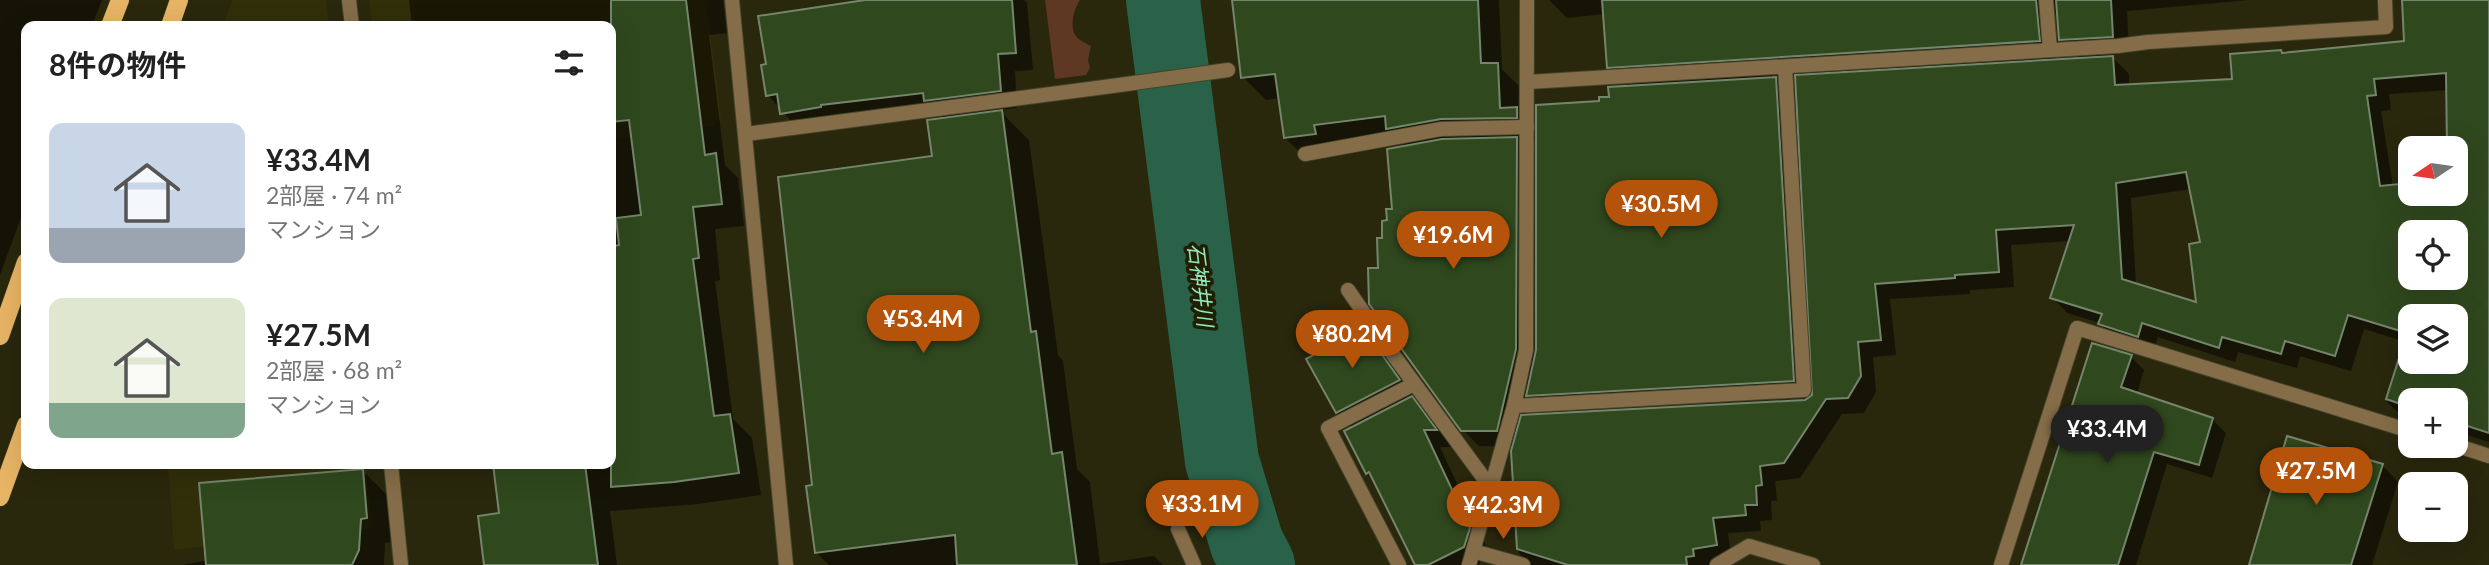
<!DOCTYPE html>
<html lang="ja">
<head>
<meta charset="utf-8">
<style>
	:root { --surface:#fff; --page:#f6f6f6; --text:#222; --muted:#767676; --accent:#b45309 }
	body { margin:0; font-family:Lato,"Noto Sans JP",sans-serif; background:var(--page); color:var(--text); height:100vh; display:flex; flex-direction:column; font-size:26px; white-space:nowrap }
	* { box-sizing:border-box; margin:0 }
	p { font-size:23px; color:var(--muted) }
	.icon { flex:none; width:38px; height:38px; fill:none; stroke:currentColor; stroke-width:2; stroke-linecap:round; stroke-linejoin:round }
	.map { position:relative; flex:1; overflow:hidden }
	.panel { position:absolute; left:21px; top:21px; width:595px; height:448px; display:flex; flex-direction:column; background:var(--surface); border-radius:14px; box-shadow:0 7px 28px #0002 }
	.panel>* { flex:none }
	.needle { width:46px; rotate:257deg }
	.buttons { position:absolute; left:2398px; top:136px; display:grid; gap:14px }
	.buttons a { display:grid; place-items:center; width:70px; height:70px; border-radius:14px; background:var(--surface); box-shadow:0 7px 28px #0002; font-size:35px }
	.price { position:absolute; translate:-50% -60px; padding:0 16px; border-radius:24px; background:var(--accent); color:#fff; font-size:23px; line-height:46px; filter:drop-shadow(0 2px 4px #0008) }
	.price::after { content:''; position:absolute; left:50%; top:42px; width:21px; height:16px; margin-left:-10px; background:inherit; clip-path:polygon(0 0,100% 0,50% 100%) }
	.price.selected { background:#222; color:#fff }
	ul { padding:0; list-style:none }
	li { display:flex; align-items:center; gap:21px; height:175px; padding:0 28px }
	li span { display:grid; place-items:center; flex:none; width:196px; height:140px; border-radius:14px; color:#555 }
	li>.icon { margin-inline-start:auto }
	span .icon { width:84px; height:84px; fill:#fffc; stroke-width:1 }
	li b { font-size:30px }
	h2 { display:flex; justify-content:space-between; align-items:center; height:84px; padding:0 28px; font-size:30px }
	.map>svg:first-child { display:block }
	.built { fill:#312e0a }
	.green { fill:#5e3823 }
	.shadow { fill:#0007; fill-rule:evenodd }
	.lines { fill:none; stroke-linecap:round; stroke-linejoin:round }
	.river { stroke:#2a6249; stroke-width:74 }
	.building { fill:#30481e; stroke:#74856b; stroke-width:2; fill-rule:evenodd }
	.pedestrian-casing { stroke:#444329; stroke-width:16 }
	.minor-casing { stroke:#444329; stroke-width:16 }
	.tertiary-casing { stroke:#444329; stroke-width:16 }
	.primary-casing { stroke:#444329; stroke-width:19 }
	.pedestrian { stroke:#866d49; stroke-width:14 }
	.minor { stroke:#866d49; stroke-width:14 }
	.tertiary { stroke:#866d49; stroke-width:14 }
	.primary { stroke:#e7b465; stroke-width:18 }
	.labels { text-anchor:middle; stroke-width:7; stroke-linejoin:round; paint-order:stroke }
	.water-label { font-size:21px; font-style:italic; fill:#92e8be; stroke:#201e03 }
</style>
</head>
<body>
<div class="map">
<svg width="2489" height="565" viewBox="0 0 2489 565">
	<rect width="100%" height="100%" fill="#29270c"/>
	<g class="built">
		<polygon points="232,0 326,0 329,26 223,26"/>
		<polygon points="369,0 706,0 721,118 713,126 611,140 611,26 372,26"/>
		<polygon points="168,464 366,464 371,528 174,550"/>
	</g>
	<path class="green" d="M1045,0H1080C1074,9 1069,26 1076,36C1079,41 1086,43 1091,46L1088,60L1090,68L1086,75L1055,79Z"/>
	<g class="shadow">
		<polygon points="0,0 102,0 92,26 26,26 26,204 0,275"/>
		<polygon points="409,0 723,0 727,33 709,35 725,165 738,178 744,226 715,229 720,280 715,281 733,419 752,438 761,495 698,504 610,511 617,565 486,565 501,515 495,464 611,464 611,26 412,26"/>
		<polygon points="877,0 1024,0 1027,3 1033,70 1015,71 1017,108 999,110 1029,140 1058,355 1063,361 1077,469 1090,482 1100,564 1154,556 1163,565 829,565 816,552 814,486 934,158 945,119 936,111 799,130 768,95"/>
		<path d="M1233,0H1499L1502,69L1520,87L1521,113L1538,130L1611,98L1629,87L1609,67L1605,14L1567,18L1549,0H2249L2127,11L2129,53L2110,55L2129,74V86L2234,81L2283,54L2406,43L2403,0H2489V197L2455,149L2448,90L2389,94L2391,110L2381,111L2393,187L2410,194L2489,214V442L2455,431V401H2410V420L2403,417L2387,402L2406,342L2364,329L2351,371L2300,356L2297,368L2238,352L2235,362L2158,337L2153,351L2116,340L2100,323L2067,313L2052,297L2070,241L2011,245L2014,287L1970,290V294L1890,299L1896,355L1873,357L1876,392L1864,413L1842,414L1800,478L1775,481L1777,501H1771L1772,520L1760,521L1761,531L1728,533L1732,565H1531L1519,553L1514,447L1479,446L1462,429L1380,269L1406,147L1398,139L1336,147L1337,156L1308,160L1285,138L1280,98L1266,100L1243,77ZM2058,8L2061,39L2081,60L2056,61L2053,18ZM1797,74L1814,396L1805,401L1520,417L1526,393L1544,411L1809,397L1791,95L1772,75ZM1518,140H1538L1537,350L1534,368L1533,155ZM2191,189L2202,244L2198,304L2136,285L2131,198ZM2410,233H2455V278H2410ZM2410,317H2455V362H2410Z"/>
		<polygon points="1362,330 1380,348 1416,398 1413,400 1429,416 1452,447 1440,447 1486,546 1479,565 1417,565 1375,481 1367,473 1353,428 1337,412"/>
		<polygon points="2131,357 2144,370 2137,394 2212,419 2226,433 2212,478 2167,464 2136,565 2021,565"/>
		<polygon points="2382,465 2398,482 2372,565 2251,565"/>
		<polygon points="363,471 388,496 391,542 385,543 384,565 183,565 208,560"/>
	</g>
	<g class="lines">
		<polyline class="river" points="1163,0 1222,461 1247,544 1258,565"/>
	</g>
	<g class="building">
		<polygon points="611,0 686,0 705,155 716,153 722,204 693,207 699,258 693,259 714,416 730,414 739,473 674,482 611,487 611,247 619,245 616,218 641,215 629,120 611,122"/>
		<polygon points="865,0 1012,0 1016,53 998,54 1001,91 924,101 923,93 821,105 821,107 780,114 777,94 766,96 761,65 766,64 758,16"/>
		<polygon points="1232,0 1478,0 1481,63 1498,63 1500,108 1517,107 1517,118 1441,119 1386,129 1385,116 1314,125 1316,134 1284,138 1275,74 1241,78"/>
		<polygon points="1602,0 2036,0 2040,41 1607,68"/>
		<polygon points="2056,0 2111,0 2113,37 2059,40"/>
		<path d="M2402,0H2489V433L2455,422V401H2410V407L2386,399L2407,333L2348,315L2335,356L2285,341L2281,354L2222,337L2219,348L2142,323L2138,337L2098,324L2102,314L2050,298L2074,225L1996,230L1999,272L1955,275V278L1875,284L1881,340L1858,342L1861,376L1848,398L1826,399L1784,463L1760,466L1762,485L1756,486L1757,505H1745L1746,515L1713,518L1717,545L1693,549L1694,556L1686,557L1687,565H1568L1517,549L1511,451L1521,415L1805,400L1812,395L1795,75L2113,56L2115,85L2232,79L2230,54L2281,50L2282,53L2404,41ZM2446,73L2447,149H2455V194H2410V183L2380,186L2367,96L2376,95L2374,79ZM2186,172L2200,242L2189,244L2196,302L2122,279L2116,183ZM2410,233H2455V278H2410ZM2410,317H2455V362H2410Z"/>
		<polygon points="1776,77 1794,381 1526,396 1536,350 1536,105 1599,101 1599,97 1609,97 1608,87"/>
		<polygon points="1002,110 1031,332 1036,331 1052,454 1062,452 1077,565 957,565 955,535 815,553 806,486 812,485 778,177 932,156 927,120"/>
		<polygon points="1517,137 1516,349 1497,431 1461,431 1369,304 1368,268 1378,268 1377,238 1382,238 1382,221 1387,220 1386,209 1392,209 1387,149 1442,139"/>
		<polygon points="1363,328 1400,380 1336,413 1306,359"/>
		<polygon points="2092,343 2132,355 2121,387 2213,418 2199,465 2154,452 2118,565 2021,565"/>
		<polygon points="1412,396 1437,430 1424,430 1470,528 1464,547 1428,565 1415,565 1369,472 1366,474 1344,431"/>
		<polygon points="2287,436 2383,464 2351,565 2249,565"/>
		<polygon points="493,464 585,464 598,565 484,565 478,516 499,513"/>
		<polygon points="363,469 367,518 361,519 359,550 352,565 206,565 199,483"/>
	</g>
	<g class="lines">
		<g class="pedestrian-casing">
			<polyline id="pedestrian" points="1112,86 1228,70"/>
		</g>
		<g class="minor-casing">
			<g id="minor">
				<polyline points="2046,0 2050,50"/>
				<polyline points="1528,82 2118,46 2148,42 2386,27 2385,0"/>
				<polyline points="746,134 1112,86"/>
				<polyline points="1305,154 1441,129 1527,127"/>
				<polyline points="1348,290 1386,345 1491,488"/>
				<polyline points="1514,406 1804,390 1785,67"/>
				<polyline points="2455,445 2489,456"/>
				<polyline points="1178,529 1194,565"/>
				<polyline points="1399,565 1328,428 1414,384"/>
				<polyline points="1523,565 1473,551 1514,406 1526,350 1527,0"/>
				<polyline points="1717,565 1749,546 1813,565"/>
				<polyline points="2001,565 2077,328 2410,431"/>
			</g>
		</g>
		<g class="tertiary-casing">
			<g id="tertiary">
				<polyline points="349,0 352,26"/>
				<polyline points="732,0 786,565"/>
				<polyline points="391,464 401,565"/>
				<polyline points="1469,565 1473,551"/>
			</g>
		</g>
		<g class="primary-casing">
			<g id="primary">
				<polyline points="110,26 120,0"/>
				<polyline points="170,26 179,0"/>
				<polyline points="0,336 26,262"/>
				<polyline points="0,497 26,425"/>
			</g>
		</g>
		<use href="#pedestrian" class="pedestrian"/>
		<use href="#minor" class="minor"/>
		<use href="#tertiary" class="tertiary"/>
		<use href="#primary" class="primary"/>
	</g>
	<g class="labels">
		<g class="water-label">
			<text transform="translate(1200 285) rotate(83)" y="7">石神井川</text>
		</g>
	</g>
</svg>
<div class="buttons">
<a><svg class="needle" viewBox="-14 -14 28 28"><path d="M0-13l5 13h-10z" fill="#e53935"/><path d="M0 13l5-13h-10z" fill="#767676"/></svg></a>
<a><svg class="icon" aria-label="locate" viewBox="0 0 24 24"><circle cx="12" cy="12" r="6"/><path d="M12 2v4M12 18v4M2 12h4M18 12h4"/></svg></a>
<a><svg class="icon" aria-label="layers" viewBox="0 0 24 24"><path d="M12 4l9 5-9 5-9-5zM3 14l9 5 9-5"/></svg></a>
<a>+</a>
<a>−</a>
</div>
<b class="price" style="left:1661px;top:240px">¥30.5M</b>
<b class="price" style="left:1453px;top:271px">¥19.6M</b>
<b class="price" style="left:923px;top:355px">¥53.4M</b>
<b class="price" style="left:1352px;top:370px">¥80.2M</b>
<b class="price selected" style="left:2107px;top:465px">¥33.4M</b>
<b class="price" style="left:2316px;top:507px">¥27.5M</b>
<b class="price" style="left:1202px;top:540px">¥33.1M</b>
<b class="price" style="left:1503px;top:541px">¥42.3M</b>
<section class="panel">
<h2>8件の物件<svg class="icon" aria-label="filters" viewBox="0 0 24 24"><path d="M4 7h16M4 17h16"/><circle cx="9" cy="7" r="2"/><circle cx="15" cy="17" r="2"/></svg></h2>
<ul>
<li><span style="background:linear-gradient(#c9d6e8 75%,#9aa5b1 0)"><svg class="icon" aria-label="home" viewBox="0 0 24 24"><path d="M3 11l9-7 9 7M6 9v11h12V9"/></svg></span><div><b>¥33.4M</b><p>2部屋 · 74 m²</p><p>マンション</p></div></li>
<li><span style="background:linear-gradient(#dfe7d0 75%,#7fa58c 0)"><svg class="icon" aria-label="home" viewBox="0 0 24 24"><path d="M3 11l9-7 9 7M6 9v11h12V9"/></svg></span><div><b>¥27.5M</b><p>2部屋 · 68 m²</p><p>マンション</p></div></li>
</ul>
</section>
</div>
</body>
</html>
